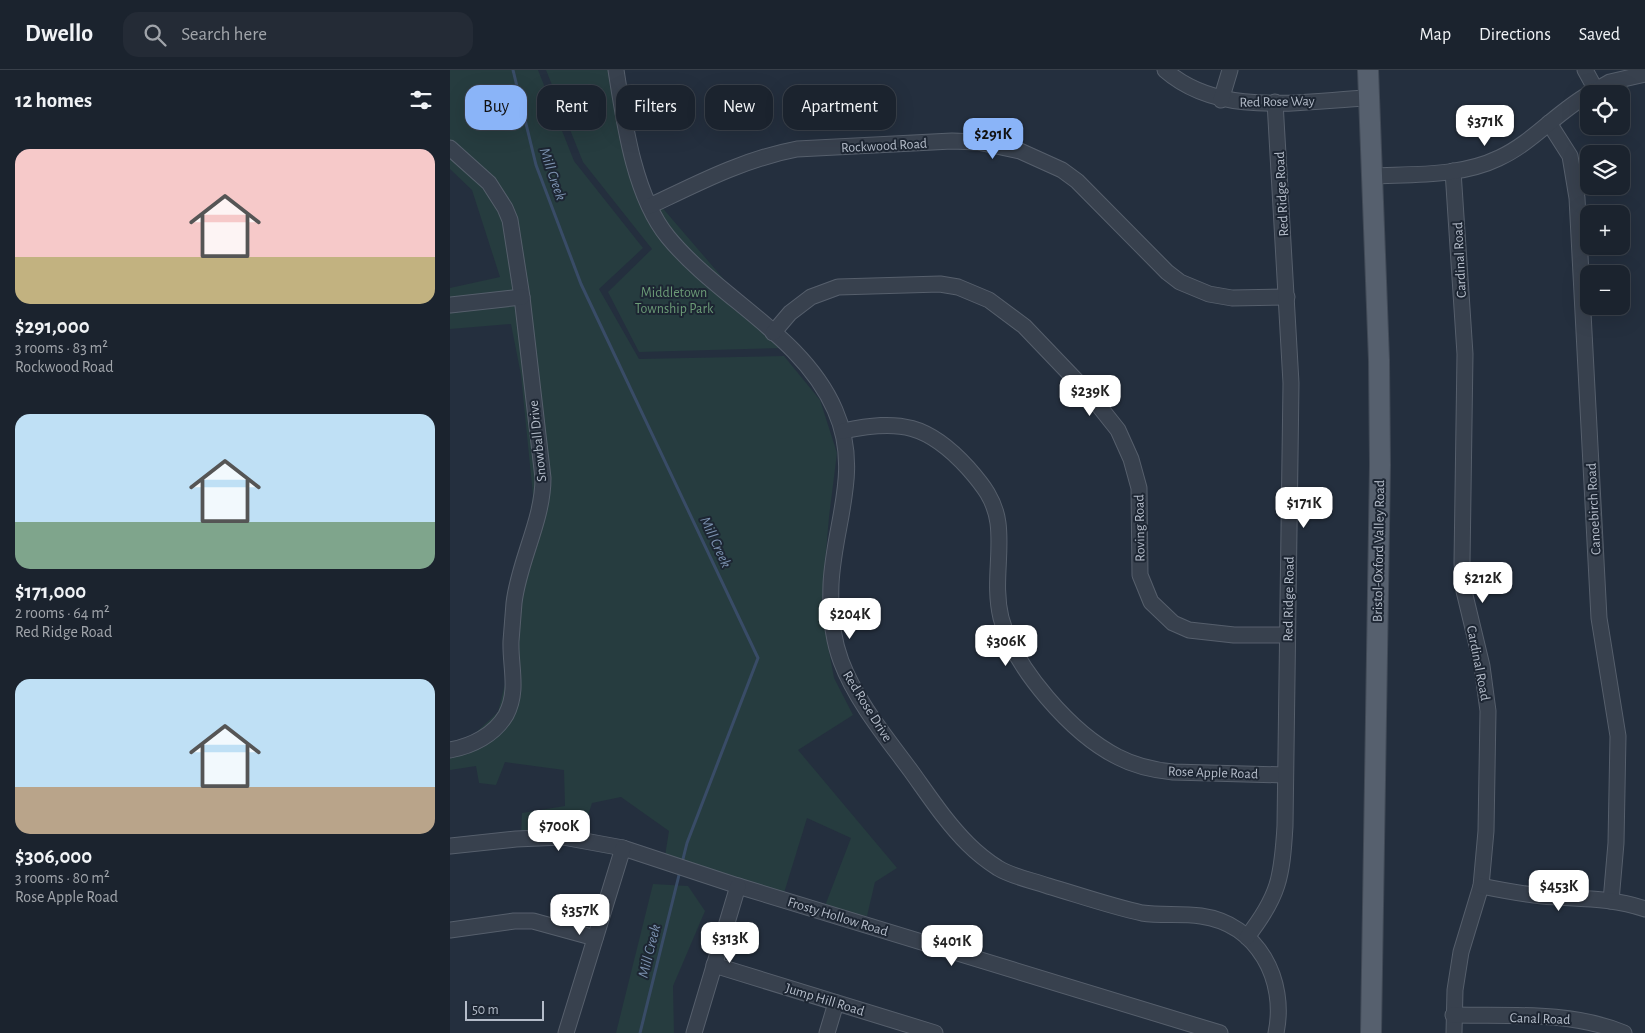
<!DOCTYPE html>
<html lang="en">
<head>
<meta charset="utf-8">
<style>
	:root { --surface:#1b232e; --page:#242b36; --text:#f1f3f6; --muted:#a0a4aa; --line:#39404a; --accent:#8ab4f8 }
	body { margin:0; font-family:"Alegreya Sans",sans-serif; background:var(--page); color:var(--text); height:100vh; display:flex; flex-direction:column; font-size:19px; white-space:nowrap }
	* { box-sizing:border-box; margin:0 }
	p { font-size:16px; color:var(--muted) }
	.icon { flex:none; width:28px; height:28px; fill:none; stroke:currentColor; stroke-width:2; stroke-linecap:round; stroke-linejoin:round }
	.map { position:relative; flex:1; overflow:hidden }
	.side { display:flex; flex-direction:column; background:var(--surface); width:450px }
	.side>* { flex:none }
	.guide { position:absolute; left:15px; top:15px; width:475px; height:45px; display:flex; gap:10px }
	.controls { position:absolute; left:1130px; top:15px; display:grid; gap:10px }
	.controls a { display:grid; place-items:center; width:50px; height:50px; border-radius:10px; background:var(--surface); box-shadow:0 5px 20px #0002,0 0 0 1px var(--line); font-size:25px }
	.scale { position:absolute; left:15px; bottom:12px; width:79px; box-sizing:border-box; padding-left:5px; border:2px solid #b4bcc9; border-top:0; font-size:14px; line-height:18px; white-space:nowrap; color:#b4bcc9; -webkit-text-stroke:4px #1d2633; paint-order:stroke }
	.price { position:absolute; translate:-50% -42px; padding:0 11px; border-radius:10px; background:#fff; color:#222; font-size:16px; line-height:32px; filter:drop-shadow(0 1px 2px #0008) }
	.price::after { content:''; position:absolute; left:50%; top:30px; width:15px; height:11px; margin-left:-8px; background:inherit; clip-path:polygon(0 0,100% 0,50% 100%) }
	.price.active { background:var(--accent); color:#111 }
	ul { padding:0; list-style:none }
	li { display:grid; align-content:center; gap:10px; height:265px; padding:0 15px }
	li span { display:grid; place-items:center; height:155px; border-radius:15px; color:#555 }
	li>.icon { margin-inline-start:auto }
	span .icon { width:90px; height:90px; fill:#fffc; stroke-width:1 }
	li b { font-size:21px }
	h2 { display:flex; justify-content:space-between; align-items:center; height:60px; padding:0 15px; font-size:21px }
	.tag { padding:0 18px; border-radius:15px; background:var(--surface); box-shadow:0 5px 20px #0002,0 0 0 1px var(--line); font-size:18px; line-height:45px }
	.tag.active { background:var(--accent); color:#111 }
	header { display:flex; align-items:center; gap:30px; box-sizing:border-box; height:70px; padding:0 25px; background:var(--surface); border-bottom:1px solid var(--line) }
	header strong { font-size:24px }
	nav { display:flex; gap:28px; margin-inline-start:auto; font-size:18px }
	.search { width:350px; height:45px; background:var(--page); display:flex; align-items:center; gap:12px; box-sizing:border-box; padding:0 18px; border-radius:15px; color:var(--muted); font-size:19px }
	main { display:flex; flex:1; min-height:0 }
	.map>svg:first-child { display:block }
	.green { fill:#263c3f }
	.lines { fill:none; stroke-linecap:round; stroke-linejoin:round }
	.stream { stroke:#394c67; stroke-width:3 }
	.minor-casing { stroke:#565f6c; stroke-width:17 }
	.major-casing { stroke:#414a57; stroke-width:22 }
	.minor { stroke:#38414e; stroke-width:15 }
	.major { stroke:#56606e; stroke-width:20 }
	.labels { text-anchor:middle; stroke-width:4; stroke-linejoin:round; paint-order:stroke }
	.street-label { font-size:14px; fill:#b4bcc9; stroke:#1d2633 }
	.park-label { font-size:14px; fill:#6b9a76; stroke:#1d2633 }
	.water-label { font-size:15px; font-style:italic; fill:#7c92b1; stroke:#1d2633 }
</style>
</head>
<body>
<header>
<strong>Dwello</strong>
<div class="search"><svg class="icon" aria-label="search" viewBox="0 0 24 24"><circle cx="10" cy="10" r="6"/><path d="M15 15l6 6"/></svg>Search here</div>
<nav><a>Map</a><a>Directions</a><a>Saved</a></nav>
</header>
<main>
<section class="side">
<h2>12 homes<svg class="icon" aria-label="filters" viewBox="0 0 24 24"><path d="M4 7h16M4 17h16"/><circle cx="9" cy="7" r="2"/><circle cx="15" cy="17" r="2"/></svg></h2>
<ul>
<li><span style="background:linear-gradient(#f6c9c9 70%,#c2b280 0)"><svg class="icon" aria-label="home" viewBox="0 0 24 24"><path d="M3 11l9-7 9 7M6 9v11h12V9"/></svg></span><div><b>$291,000</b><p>3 rooms · 83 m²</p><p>Rockwood Road</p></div></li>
<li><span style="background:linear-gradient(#bfe0f5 70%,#7fa58c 0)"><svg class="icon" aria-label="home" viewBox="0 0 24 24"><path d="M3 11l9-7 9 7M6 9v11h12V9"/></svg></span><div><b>$171,000</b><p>2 rooms · 64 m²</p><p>Red Ridge Road</p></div></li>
<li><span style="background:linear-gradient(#bfe0f5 70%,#b9a48a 0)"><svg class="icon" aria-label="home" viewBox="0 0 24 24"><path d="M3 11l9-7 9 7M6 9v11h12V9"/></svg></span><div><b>$306,000</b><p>3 rooms · 80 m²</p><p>Rose Apple Road</p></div></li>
</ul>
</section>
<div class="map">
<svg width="1195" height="963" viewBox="0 0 1195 963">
	<rect width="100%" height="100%" fill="#242f3e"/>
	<g class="green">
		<polygon points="0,0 88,0 124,91 193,178 149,219 189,289 334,286 370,330 387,383 379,447 371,539 384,608 403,645 348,680 447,798 425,812 417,846 373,841 401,768 357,748 334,823 215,786 219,761 171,727 142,733 132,764 71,765 72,743 115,736 114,700 55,692 46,715 29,713 26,696 0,700 0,672 20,668 48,642 55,614 83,425 71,305 61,254 0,259 0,218 50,207 22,120 0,99"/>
		<polygon points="96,0 162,0 185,106 333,278 189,282 158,222 202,179 133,92"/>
		<polygon points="203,814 238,816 255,841 223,916 224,963 166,963"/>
	</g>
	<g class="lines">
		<g class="stream">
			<polyline points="63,0 86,95 131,214 308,588 237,773 232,793"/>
			<polyline points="190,963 230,801"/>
		</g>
		<g class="minor-casing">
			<g id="minor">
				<path d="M166,0C174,51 184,126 218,167C268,228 353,266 385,340C412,401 384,452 381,514C380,539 382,567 391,591C406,631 436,667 461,701C479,726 496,752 518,774C527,783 537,791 548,798C563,807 581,810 598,816C629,825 660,836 692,843C711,846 731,843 751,846C808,854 837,910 826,963"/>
				<path d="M715,0C770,48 851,31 918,28"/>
				<polyline points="1135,0 1146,20"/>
				<polyline points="1139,24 1160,12 1195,4"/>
				<polyline points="771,30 780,0"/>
				<polyline points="1099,53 1120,86 1127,128 1149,548 1168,666 1166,773 1161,831"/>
				<path d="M0,78L39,113L55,138L60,150L72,227L93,408C93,451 69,490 64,533C63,545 62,558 61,571C60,597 69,620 56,645C44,665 22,676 0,680"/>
				<polyline points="1003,101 1015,284 1012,493 1014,521 1032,596 1038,641 1036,761 1031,816 1011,882 1005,920 1004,963"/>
				<path d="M921,106C962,104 1010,107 1049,88C1082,73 1107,42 1139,24"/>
				<path d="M200,136C248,113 294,89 347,79L502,71L528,72L570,81L612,100L627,111L717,202L730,212L759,224L782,228L837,227"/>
				<polyline points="0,235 72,227"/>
				<polyline points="323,263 340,243 361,227 388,217 490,214 508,217 539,230 574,256 641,326 668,360 681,389 689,418 690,505 701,532 723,553 739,560 784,565 837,565"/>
				<path d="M393,361C450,349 478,354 518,398C533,415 545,430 548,453C552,485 543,514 551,548C564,598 622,664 668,687C685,696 703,700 723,702L835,705"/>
				<polyline points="0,776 66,769 113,767 173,778 288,816 770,963"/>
				<path d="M1031,816C1051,820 1071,824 1092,826C1127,829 1161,827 1195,839"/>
				<polyline points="0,860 64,851 83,851 145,868"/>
				<path d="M797,867C829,826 832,807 835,756L841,313L825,32"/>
				<polyline points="264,895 485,963"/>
				<path d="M1003,945C1060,946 1121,941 1174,963"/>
				<polyline points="116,963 173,778"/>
				<polyline points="244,963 288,816"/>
				<polyline points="377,963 386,933"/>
			</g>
		</g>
		<g class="major-casing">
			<polyline id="major" points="918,0 929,290 930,395 921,963"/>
		</g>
		<use href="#minor" class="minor"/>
		<use href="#major" class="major"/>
	</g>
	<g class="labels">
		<g class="street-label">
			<text transform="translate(827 31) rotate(-1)" y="5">Red Rose Way</text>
			<text transform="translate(434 75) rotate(-3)" y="5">Rockwood Road</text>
			<text transform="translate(831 124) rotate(-93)" y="5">Red Ridge Road</text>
			<text transform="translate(1009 190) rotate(-93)" y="5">Cardinal Road</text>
			<text transform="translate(87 371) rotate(-96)" y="5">Snowball Drive</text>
			<text transform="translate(1143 439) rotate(-93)" y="5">Canoebirch Road</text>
			<text transform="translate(689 458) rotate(-91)" y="5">Roving Road</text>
			<text transform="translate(928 481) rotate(-89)" y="5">Bristol-Oxford Valley Road</text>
			<text transform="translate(838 529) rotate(-89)" y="5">Red Ridge Road</text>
			<text transform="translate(1029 593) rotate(79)" y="5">Cardinal Road</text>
			<text transform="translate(418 636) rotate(58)" y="5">Red Rose Drive</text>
			<text transform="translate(763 702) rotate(2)" y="5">Rose Apple Road</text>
			<text transform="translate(388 846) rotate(17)" y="5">Frosty Hollow Road</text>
			<text transform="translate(375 929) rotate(17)" y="5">Jump Hill Road</text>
			<text transform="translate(1090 948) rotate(2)" y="5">Canal Road</text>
		</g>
		<g class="park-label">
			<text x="224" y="227">Middletown<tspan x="224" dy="16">Township Park</tspan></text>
		</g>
		<g class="water-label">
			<text transform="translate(103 104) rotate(71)" y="5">Mill Creek</text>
			<text transform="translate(266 472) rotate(65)" y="5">Mill Creek</text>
			<text transform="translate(199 881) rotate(-76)" y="5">Mill Creek</text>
		</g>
	</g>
</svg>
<div class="controls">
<a><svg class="icon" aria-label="locate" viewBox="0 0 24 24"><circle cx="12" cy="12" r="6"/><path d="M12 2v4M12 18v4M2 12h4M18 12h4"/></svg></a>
<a><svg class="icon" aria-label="layers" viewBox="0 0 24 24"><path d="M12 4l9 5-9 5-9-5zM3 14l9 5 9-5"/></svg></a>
<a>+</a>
<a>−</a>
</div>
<div class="scale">50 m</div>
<b class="price" style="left:1035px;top:77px">$371K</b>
<b class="price active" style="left:543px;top:90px">$291K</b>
<b class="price" style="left:640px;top:347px">$239K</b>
<b class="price" style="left:854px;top:459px">$171K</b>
<b class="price" style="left:1033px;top:534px">$212K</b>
<b class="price" style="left:400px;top:570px">$204K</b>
<b class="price" style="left:556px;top:597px">$306K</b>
<b class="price" style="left:109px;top:782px">$700K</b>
<b class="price" style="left:1109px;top:842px">$453K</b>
<b class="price" style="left:130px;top:866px">$357K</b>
<b class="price" style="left:280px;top:894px">$313K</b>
<b class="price" style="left:502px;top:897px">$401K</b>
<div class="guide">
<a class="tag active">Buy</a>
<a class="tag">Rent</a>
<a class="tag">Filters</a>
<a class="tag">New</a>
<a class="tag">Apartment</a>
</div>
</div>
</main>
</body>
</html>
